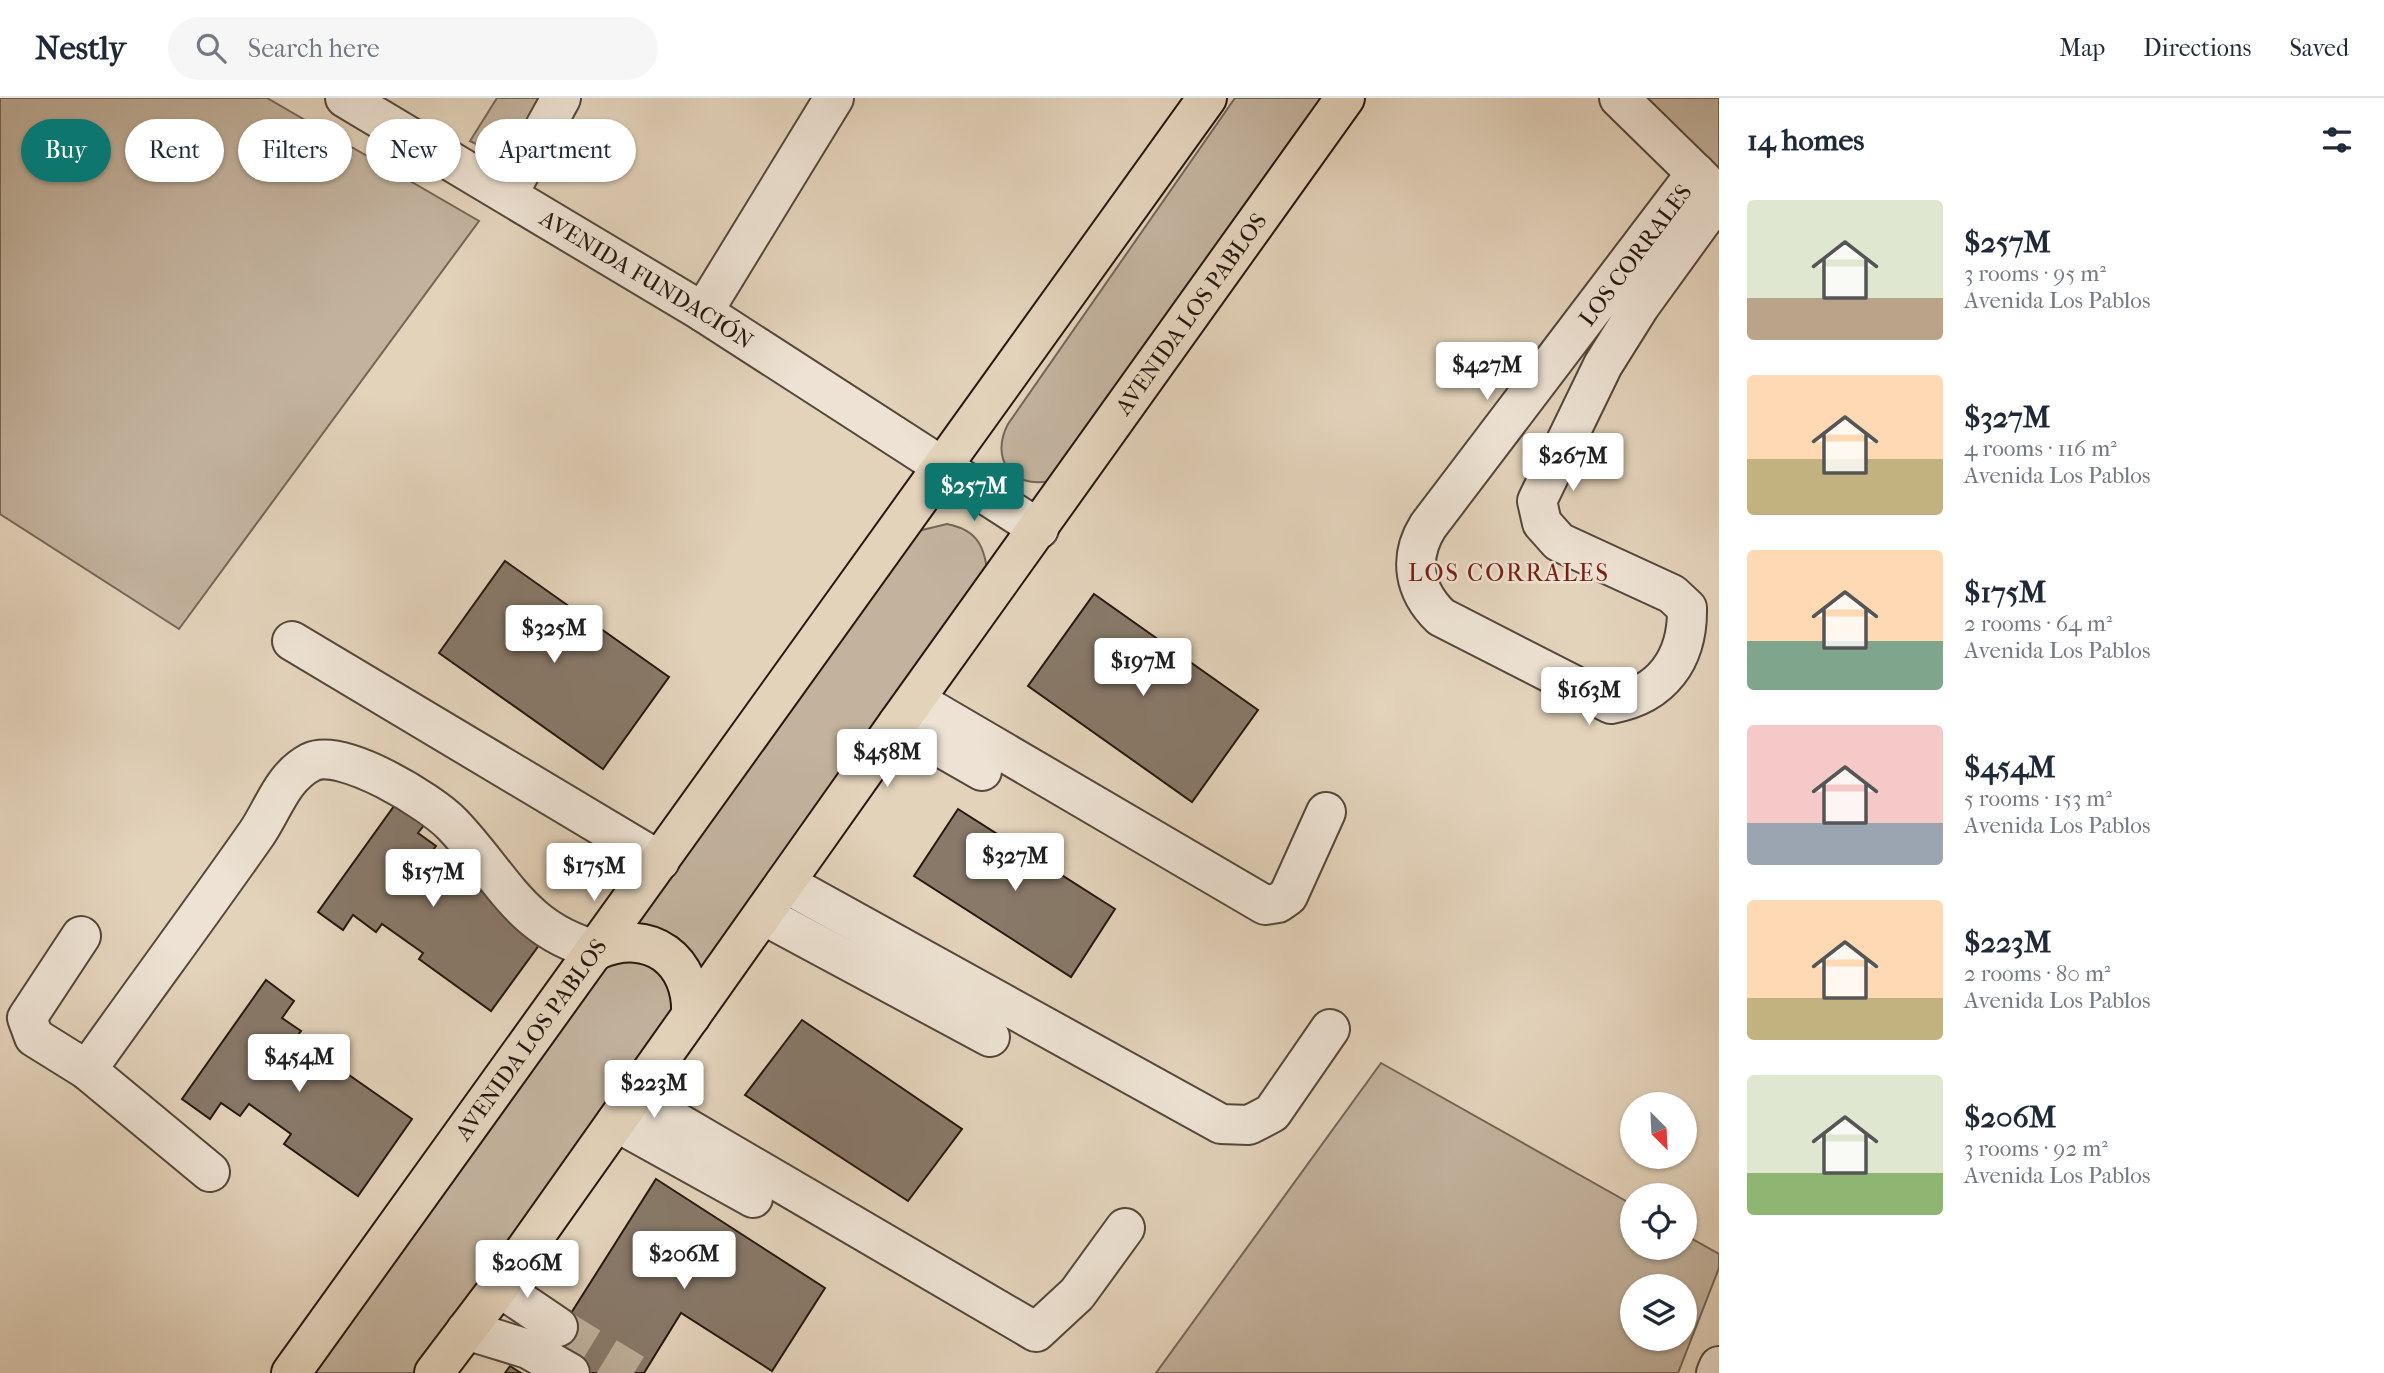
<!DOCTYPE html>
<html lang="en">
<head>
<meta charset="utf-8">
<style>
	:root { --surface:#fff; --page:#f6f6f7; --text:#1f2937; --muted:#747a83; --line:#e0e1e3; --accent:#0f766e }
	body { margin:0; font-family:"IM FELL French Canon",serif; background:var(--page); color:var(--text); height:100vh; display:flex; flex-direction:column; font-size:26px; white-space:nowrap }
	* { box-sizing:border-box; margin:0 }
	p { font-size:23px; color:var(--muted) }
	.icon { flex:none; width:38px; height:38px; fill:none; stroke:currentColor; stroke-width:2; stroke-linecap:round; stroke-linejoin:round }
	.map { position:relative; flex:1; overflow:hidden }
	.details { display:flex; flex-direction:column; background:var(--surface); width:665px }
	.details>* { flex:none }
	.banner { position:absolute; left:21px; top:21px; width:665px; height:63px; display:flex; gap:14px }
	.needle { width:46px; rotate:156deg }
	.tools { position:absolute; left:1620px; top:994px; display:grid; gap:14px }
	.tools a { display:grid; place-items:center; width:77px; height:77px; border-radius:50%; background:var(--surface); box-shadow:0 2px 5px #0004; font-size:35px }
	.price { position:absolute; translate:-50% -60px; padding:0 16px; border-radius:7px; background:#fff; color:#222; font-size:23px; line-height:46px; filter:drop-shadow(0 2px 4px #0008) }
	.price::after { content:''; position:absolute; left:50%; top:42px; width:21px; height:16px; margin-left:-10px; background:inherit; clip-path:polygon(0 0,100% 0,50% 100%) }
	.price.on { background:var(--accent); color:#fff }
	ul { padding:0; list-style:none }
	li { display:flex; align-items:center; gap:21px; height:175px; padding:0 28px }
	li span { display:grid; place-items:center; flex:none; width:196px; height:140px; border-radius:7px; color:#555 }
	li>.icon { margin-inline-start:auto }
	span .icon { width:84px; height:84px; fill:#fffc; stroke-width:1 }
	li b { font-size:30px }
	h2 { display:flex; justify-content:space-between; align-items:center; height:84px; padding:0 28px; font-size:30px }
	.tag { padding:0 24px; border-radius:32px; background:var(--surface); box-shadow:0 2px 5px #0004; font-size:24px; line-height:63px }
	.tag.on { background:var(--accent); color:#fff }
	header { display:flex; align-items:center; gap:42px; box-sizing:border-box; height:98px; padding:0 35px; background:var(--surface); border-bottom:2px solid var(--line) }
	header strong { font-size:33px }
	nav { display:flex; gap:38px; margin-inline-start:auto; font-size:24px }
	.search { width:490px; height:63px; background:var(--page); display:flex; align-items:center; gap:18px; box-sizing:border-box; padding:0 24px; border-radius:38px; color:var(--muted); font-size:26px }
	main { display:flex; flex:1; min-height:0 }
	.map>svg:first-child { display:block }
	.green { fill:#c3b39e; stroke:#746657; stroke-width:2; fill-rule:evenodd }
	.building { fill:#887969; stroke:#261810; stroke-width:2 }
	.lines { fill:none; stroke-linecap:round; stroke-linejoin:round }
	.minor-tunnel { stroke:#bdae99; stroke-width:38; stroke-dasharray:38 19; stroke-linecap:butt }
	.minor-casing { stroke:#55473b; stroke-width:42 }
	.major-casing { stroke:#261810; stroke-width:42 }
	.minor { stroke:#ede2d3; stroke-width:38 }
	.major { stroke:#e3d3bb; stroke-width:38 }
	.labels { text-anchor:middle; stroke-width:5; stroke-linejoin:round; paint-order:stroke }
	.street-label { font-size:23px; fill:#261810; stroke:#ede2d3 }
	.neighbourhood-label { font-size:24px; letter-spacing:2px; fill:#7a1f14; stroke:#ede2d3 }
</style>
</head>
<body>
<header>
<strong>Nestly</strong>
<div class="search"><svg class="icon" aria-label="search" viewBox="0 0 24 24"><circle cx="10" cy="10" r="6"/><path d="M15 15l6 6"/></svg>Search here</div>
<nav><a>Map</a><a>Directions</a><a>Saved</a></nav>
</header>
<main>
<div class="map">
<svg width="1719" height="1275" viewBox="0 0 1719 1275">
	<rect width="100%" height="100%" fill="#e3d3bb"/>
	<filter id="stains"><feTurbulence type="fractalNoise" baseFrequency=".00286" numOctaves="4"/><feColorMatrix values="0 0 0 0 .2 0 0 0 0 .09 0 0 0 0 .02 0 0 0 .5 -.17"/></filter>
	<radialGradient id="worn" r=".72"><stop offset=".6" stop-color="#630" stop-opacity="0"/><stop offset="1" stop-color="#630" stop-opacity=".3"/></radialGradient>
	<g class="green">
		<polygon points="0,0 267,0 479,123 179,531 0,416"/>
		<polygon points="497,0 540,0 506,61 470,43"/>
		<path d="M1235,0H1327L1050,383C1011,391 990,360 1008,326Z"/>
		<polygon points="1647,0 1719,0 1719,71"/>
		<path d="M947,426C978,432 985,449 988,479L419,1275H311L918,433Z"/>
		<path d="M1381,965L1633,1107V1150H1685V1137L1719,1156V1170L1678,1275H1156ZM1633,1188H1685V1241H1633Z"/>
	</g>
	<g class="building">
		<polygon points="505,463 669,579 603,671 439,555"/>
		<polygon points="1094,496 1258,612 1192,704 1028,588"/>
		<polygon points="402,697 431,718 418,735 436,748 430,756 545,839 491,913 419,861 423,855 382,826 376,834 353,817 343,832 318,814"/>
		<polygon points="958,711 1115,811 1071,879 914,778"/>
		<polygon points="266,882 294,903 282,920 301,933 296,940 412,1021 358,1098 284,1046 291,1036 249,1006 240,1018 221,1005 210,1021 182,1001"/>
		<polygon points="802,922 962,1031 908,1103 745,997"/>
		<polygon points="656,1081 825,1190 772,1273 681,1215 644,1275 590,1275 549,1250"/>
		<polygon points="510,1268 521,1275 505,1275"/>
	</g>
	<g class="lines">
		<polyline class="minor-tunnel" points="558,1229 634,1275"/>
		<g class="minor-casing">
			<g id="minor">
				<path id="s1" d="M345,0L703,214L1039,431"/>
				<polyline points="1619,0 1715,94"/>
				<path d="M1696,75L1428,428C1408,460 1414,493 1441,519L1611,606C1662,597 1688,561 1687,510L1672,496L1559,444L1542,425L1537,403L1603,267L1640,208L1719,99"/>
				<polyline points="508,96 561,0"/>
				<polyline points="703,214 834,0"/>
				<polyline points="292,543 660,763"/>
				<polyline points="915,602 1265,807 1278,805 1288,798 1326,714"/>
				<polyline points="898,625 982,673"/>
				<polyline points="785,785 1221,1026 1249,1027 1272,1015 1330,931"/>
				<polyline points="763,817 990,939"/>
				<polyline points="81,838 27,920 34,939 87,972 210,1074"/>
				<path d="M87,972C143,893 201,815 257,735C274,710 282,679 311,664C342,649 431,704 452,726C503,779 520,832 597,852"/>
				<polyline points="634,999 1036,1234 1077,1196 1125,1130"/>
				<polyline points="616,1024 753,1100"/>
				<polyline points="499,1189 558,1229"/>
				<polyline points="466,1232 528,1251 570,1275"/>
				<polyline points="1716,1275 1719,1268"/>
			</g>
		</g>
		<g class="major-casing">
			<g id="major">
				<path d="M597,852C650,829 694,862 691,918"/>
				<path id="s2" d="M291,1275L1207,0"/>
				<path id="s3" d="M434,1275L499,1189L898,625L1345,0"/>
			</g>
		</g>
		<use href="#minor" class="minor"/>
		<use href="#major" class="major"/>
	</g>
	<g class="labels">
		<g class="street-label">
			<text transform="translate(1635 157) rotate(-53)" y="8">LOS CORRALES</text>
			<text dy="8" stroke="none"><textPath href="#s1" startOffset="352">AVENIDA FUNDACIÓN</textPath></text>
			<text dy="8" stroke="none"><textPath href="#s3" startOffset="1302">AVENIDA LOS PABLOS</textPath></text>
			<text dy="8" stroke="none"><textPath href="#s2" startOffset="411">AVENIDA LOS PABLOS</textPath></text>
		</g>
		<g class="neighbourhood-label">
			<text x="1509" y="483">LOS CORRALES</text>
		</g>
	</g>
	<rect width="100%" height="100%" filter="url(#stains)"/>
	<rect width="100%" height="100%" fill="url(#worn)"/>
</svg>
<div class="tools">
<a><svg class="needle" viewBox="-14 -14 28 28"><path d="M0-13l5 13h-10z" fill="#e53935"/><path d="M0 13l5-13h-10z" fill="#747a83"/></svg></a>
<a><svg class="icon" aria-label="locate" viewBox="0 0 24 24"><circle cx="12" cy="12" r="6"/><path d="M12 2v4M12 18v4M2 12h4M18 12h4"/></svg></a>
<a><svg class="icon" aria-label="layers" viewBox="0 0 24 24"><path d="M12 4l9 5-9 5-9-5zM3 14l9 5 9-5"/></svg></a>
</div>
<b class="price" style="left:1487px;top:304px">$427M</b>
<b class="price" style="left:1573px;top:395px">$267M</b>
<b class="price on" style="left:974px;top:425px">$257M</b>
<b class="price" style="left:554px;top:567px">$325M</b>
<b class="price" style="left:1143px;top:600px">$197M</b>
<b class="price" style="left:1589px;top:629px">$163M</b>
<b class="price" style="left:887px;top:691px">$458M</b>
<b class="price" style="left:1015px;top:795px">$327M</b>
<b class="price" style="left:594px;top:805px">$175M</b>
<b class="price" style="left:433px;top:811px">$157M</b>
<b class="price" style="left:299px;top:996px">$454M</b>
<b class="price" style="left:654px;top:1022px">$223M</b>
<b class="price" style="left:684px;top:1193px">$206M</b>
<b class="price" style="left:527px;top:1202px">$206M</b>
<div class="banner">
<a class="tag on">Buy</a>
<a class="tag">Rent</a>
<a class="tag">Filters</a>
<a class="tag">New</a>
<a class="tag">Apartment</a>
</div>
</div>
<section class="details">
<h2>14 homes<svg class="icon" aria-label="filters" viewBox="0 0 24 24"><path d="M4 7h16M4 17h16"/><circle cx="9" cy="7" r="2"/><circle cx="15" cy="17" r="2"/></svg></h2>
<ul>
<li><span style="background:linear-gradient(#dfe7d0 70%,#b9a48a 0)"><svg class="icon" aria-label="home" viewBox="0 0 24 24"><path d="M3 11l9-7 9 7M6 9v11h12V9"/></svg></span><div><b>$257M</b><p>3 rooms · 95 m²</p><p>Avenida Los Pablos</p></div></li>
<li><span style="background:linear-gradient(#ffd9b3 60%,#c2b280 0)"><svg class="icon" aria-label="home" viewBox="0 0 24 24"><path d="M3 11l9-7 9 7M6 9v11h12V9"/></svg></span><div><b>$327M</b><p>4 rooms · 116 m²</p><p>Avenida Los Pablos</p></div></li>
<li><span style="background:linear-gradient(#ffd9b3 65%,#7fa58c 0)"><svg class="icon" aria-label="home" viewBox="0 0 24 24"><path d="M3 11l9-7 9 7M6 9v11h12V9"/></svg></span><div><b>$175M</b><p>2 rooms · 64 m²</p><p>Avenida Los Pablos</p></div></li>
<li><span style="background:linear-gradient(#f6c9c9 70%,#9aa5b1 0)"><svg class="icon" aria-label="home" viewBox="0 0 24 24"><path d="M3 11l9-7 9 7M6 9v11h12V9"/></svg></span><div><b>$454M</b><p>5 rooms · 153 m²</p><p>Avenida Los Pablos</p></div></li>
<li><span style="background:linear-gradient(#ffd9b3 70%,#c2b280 0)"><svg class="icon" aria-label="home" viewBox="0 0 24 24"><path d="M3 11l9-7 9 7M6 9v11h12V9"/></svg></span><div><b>$223M</b><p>2 rooms · 80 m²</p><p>Avenida Los Pablos</p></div></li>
<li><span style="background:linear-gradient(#dfe7d0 70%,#8fb573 0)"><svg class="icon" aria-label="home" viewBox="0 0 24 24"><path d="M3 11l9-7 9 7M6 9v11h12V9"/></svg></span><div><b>$206M</b><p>3 rooms · 92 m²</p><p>Avenida Los Pablos</p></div></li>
</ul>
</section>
</main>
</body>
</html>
